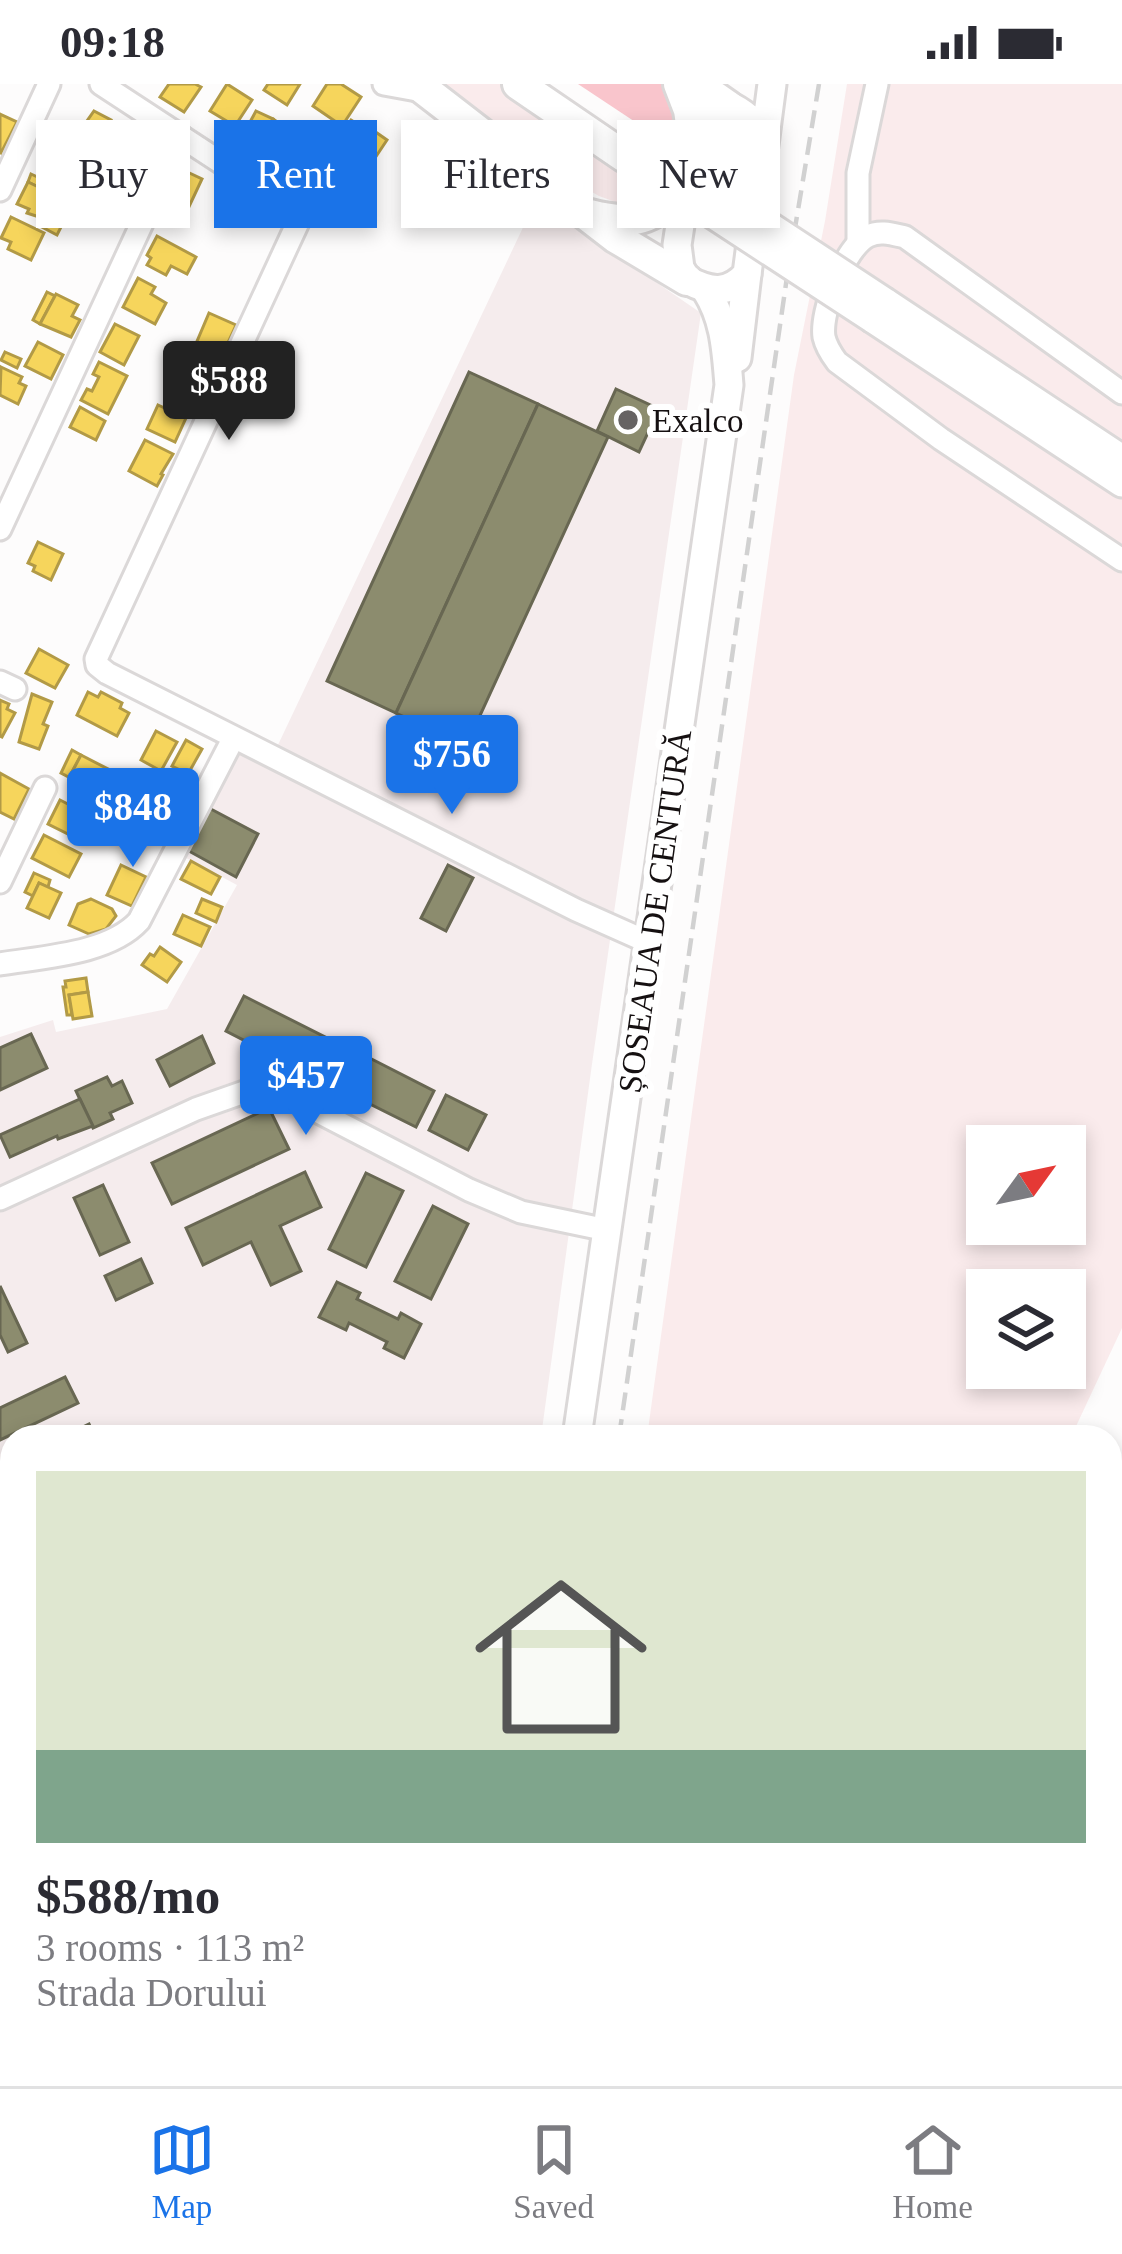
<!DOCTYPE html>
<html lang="en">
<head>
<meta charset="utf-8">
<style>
	:root { --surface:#fff; --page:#f2f2f3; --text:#2b2b33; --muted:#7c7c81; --line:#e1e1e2; --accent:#1a73e8 }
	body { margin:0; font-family:Georgia,serif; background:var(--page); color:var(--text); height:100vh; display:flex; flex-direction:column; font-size:45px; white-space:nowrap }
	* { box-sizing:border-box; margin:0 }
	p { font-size:39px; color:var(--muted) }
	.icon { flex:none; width:66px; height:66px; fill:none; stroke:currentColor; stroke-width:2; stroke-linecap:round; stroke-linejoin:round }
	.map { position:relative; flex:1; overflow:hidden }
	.panel { position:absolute; left:0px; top:1341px; width:1122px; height:663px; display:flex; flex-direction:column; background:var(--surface); border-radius:36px 36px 0 0; box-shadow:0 6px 18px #0003 }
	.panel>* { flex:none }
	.banner { position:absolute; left:36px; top:36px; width:1050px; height:108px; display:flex; gap:24px }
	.needle { width:78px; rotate:57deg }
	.controls { position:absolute; left:966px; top:1041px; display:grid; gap:24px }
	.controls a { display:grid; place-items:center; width:120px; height:120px; border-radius:0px; background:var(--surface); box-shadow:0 6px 18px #0003; font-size:60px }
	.price { position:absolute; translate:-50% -102px; padding:0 27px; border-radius:12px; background:var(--accent); color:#fff; font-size:39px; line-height:78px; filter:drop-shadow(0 3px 6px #0008) }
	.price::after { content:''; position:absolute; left:50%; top:72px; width:36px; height:27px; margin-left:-18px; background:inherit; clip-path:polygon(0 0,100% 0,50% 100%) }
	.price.current { background:#222; color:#fff }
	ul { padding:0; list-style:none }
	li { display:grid; align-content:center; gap:24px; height:636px; padding:0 36px }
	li+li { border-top:3px solid var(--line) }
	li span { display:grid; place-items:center; height:372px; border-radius:0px; color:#555 }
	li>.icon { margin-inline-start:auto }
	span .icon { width:216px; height:216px; fill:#fffc; stroke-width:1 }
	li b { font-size:51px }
	.chip { padding:0 42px; border-radius:0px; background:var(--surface); box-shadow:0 6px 18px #0003; font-size:42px; line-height:108px }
	.chip.current { background:var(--accent); color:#fff }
	.status { display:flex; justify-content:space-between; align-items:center; height:84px; padding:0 60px; background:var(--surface); direction:ltr }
	.status svg { height:33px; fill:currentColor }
	.dock { display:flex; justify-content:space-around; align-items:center; height:168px; border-top:3px solid var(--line); background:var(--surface); font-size:33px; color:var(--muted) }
	.dock a { display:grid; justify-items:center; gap:6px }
	.dock .current { color:var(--accent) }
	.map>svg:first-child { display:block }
	.built { fill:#f5eced }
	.green { fill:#faebec; fill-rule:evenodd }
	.forest { fill:#f9c5cc }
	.homes { fill:#f6d55c; stroke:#b29a46; stroke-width:3 }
	.shops { fill:#d6604d; stroke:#9c483b; stroke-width:3 }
	.industry { fill:#8c8c6e; stroke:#686752; stroke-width:3 }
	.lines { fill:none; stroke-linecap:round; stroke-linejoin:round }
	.minor-casing { stroke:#dbd8d8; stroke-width:27 }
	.major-casing { stroke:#dbd8d8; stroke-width:33 }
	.highway-casing { stroke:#dbd8d8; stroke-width:36 }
	.minor { stroke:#fff; stroke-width:21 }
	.major { stroke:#fff; stroke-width:27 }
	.highway { stroke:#fff; stroke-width:30 }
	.rail { stroke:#d1d1d1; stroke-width:4.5; stroke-dasharray:18 9; stroke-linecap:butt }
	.major-bridge-casing { stroke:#dbd8d8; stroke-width:33; stroke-linecap:butt }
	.major-bridge { stroke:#fff; stroke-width:27 }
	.poi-dot { fill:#666363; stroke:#fff; stroke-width:4.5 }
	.labels { text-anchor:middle; stroke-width:12; stroke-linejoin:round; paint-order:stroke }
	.poi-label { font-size:33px; fill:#151011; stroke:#fff; text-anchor:start }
	.street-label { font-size:33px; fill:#151011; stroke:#fff }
</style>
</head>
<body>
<div class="status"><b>09:18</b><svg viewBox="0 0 49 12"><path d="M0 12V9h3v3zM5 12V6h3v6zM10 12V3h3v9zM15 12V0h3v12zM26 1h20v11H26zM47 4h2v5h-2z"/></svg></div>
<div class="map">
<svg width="1122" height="2002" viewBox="0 0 1122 2002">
	<rect width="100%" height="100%" fill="#fdfcfc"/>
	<polygon class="built" points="536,116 701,229 592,980 541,1353 12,1353 12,1992 453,1992 452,2002 0,2002 0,953 53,936 56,948 167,925 237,801 177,769 241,645 277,663"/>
	<g class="green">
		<polygon points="445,0 500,0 637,93 618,119 599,112 553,86 545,76 520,58 506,51"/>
		<path d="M847,0H1122V1244L1071,1353H647L794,291L825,137ZM987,1062H1065V1140H987ZM987,1206H1065V1284H987Z"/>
	</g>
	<polygon class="forest" points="578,0 670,0 679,22 679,67"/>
	<g class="homes">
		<polygon points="169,0 195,0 201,3 184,28 160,13"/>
		<polygon points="227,0 252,16 235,42 210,27"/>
		<polygon points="268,0 300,0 287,21 264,6"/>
		<polygon points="327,0 341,0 361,13 342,42 313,22"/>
		<polygon points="94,27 111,36 97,64 80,55 85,45 82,44"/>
		<polygon points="256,27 273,35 264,49 250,38"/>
		<polygon points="0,30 17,38 1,69 0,68"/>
		<polygon points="273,35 289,46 263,84 247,73"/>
		<polygon points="351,36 365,45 351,67 337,57"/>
		<polygon points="367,42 387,56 371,80 351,67"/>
		<polygon points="304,45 329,60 310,90 286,74"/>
		<polygon points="124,48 154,64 140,89 110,74"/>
		<polygon points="284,53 291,58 282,73 274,68"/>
		<polygon points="60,59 94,76 82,100 48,82"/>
		<polygon points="332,66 339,70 319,101 312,96"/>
		<polygon points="340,69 366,86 345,118 319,101"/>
		<polygon points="94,76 107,83 97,102 84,95"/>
		<polygon points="181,85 202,95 187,127 166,117"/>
		<polygon points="31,90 63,105 59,113 28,98"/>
		<polygon points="28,98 59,113 48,136 27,129 29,125 17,120"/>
		<polygon points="11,133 44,149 31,176 8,165 11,158 1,154"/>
		<polygon points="46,134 62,141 57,151 42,143"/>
		<polygon points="157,152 196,173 187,190 171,182 166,191 147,181 151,174 147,171"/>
		<polygon points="138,194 155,203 151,210 166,219 155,240 123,223"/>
		<polygon points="47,208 55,212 40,240 33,236"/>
		<polygon points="56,210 78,221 72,232 80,236 71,253 40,240"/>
		<polygon points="209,229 236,241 221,274 195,262"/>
		<polygon points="115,240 139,252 124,281 100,268"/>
		<polygon points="38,258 63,271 51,295 25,282"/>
		<polygon points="5,268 21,275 17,284 1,276"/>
		<polygon points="180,271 214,286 200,316 167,300"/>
		<polygon points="99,278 127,292 108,330 81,316 87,305 92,307 99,293 93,290"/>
		<polygon points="1,283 22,293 19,299 26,302 18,320 0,311"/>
		<polygon points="158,321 186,334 175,358 147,345"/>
		<polygon points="80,323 105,337 96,356 70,343"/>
		<polygon points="145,356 173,370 161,390 163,391 157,402 129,387"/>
		<polygon points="38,458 63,470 51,496 33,487 35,482 28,479"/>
		<polygon points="39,565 68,581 55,604 26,589"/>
		<polygon points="88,608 98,613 101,608 122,619 120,624 129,629 117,652 77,631"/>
		<polygon points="32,610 52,618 43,640 48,642 39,665 19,658"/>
		<polygon points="0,616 9,620 7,625 15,629 2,653 0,652"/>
		<polygon points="156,647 177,658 161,687 141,676"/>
		<polygon points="186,656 202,665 188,690 172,682"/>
		<polygon points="72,666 81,671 71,690 86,698 84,701 61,689"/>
		<polygon points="81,671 108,685 96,709 83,703 86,698 71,690"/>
		<polygon points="121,686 142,697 125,730 104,719"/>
		<polygon points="0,689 29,705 14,735 0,728"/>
		<polygon points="157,702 180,713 164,746 159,743 158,747 140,738"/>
		<polygon points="60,716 97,735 86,759 48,740"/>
		<polygon points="44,751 81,770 69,793 32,774"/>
		<polygon points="191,777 220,793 211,810 181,795"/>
		<polygon points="121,781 146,793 132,822 107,811"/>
		<polygon points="34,789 50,796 48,803 39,799 33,812 25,808"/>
		<polygon points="39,799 61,809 49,834 27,824"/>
		<polygon points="91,815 112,825 116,832 106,845 89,850 69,841 78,820"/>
		<polygon points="202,815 222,823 216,838 196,829"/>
		<polygon points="183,831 210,843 201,862 174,850"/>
		<polygon points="160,863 181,878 167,898 142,881 150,870 154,872"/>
		<polygon points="86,894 88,908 69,911 72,931 67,931 63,903 66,903 65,897"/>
		<polygon points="88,908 92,932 73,935 69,911"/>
		<polygon points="1122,1425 1122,1476 1110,1470 1110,1449"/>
		<polygon points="1122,1827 1122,1854 1112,1848"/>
		<polygon points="1110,1891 1122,1897 1112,1923 1110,1922"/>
		<polygon points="685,1992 717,1992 712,2002 703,2002"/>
		<polygon points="761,1992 790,1992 785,2002 756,2002"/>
		<polygon points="868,1992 898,1992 894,2002 886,2002"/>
		<polygon points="940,1992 971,1992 974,1993 969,2002 934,2002"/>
		<polygon points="1013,1992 1051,1992 1045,2002 1014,2002 1009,1999"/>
	</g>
	<polygon class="shops" points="370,1992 436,1992 434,2002 369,2002"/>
	<g class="industry">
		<polygon points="469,288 538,320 396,629 327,597"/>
		<polygon points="616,305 659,325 639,368 597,347"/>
		<polygon points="538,320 608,353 466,662 396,629"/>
		<polygon points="209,724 258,750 236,793 187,766"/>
		<polygon points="448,781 473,794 446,847 421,834"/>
		<polygon points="244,912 327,954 309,990 226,947"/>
		<polygon points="31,950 47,984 0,1006 0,964"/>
		<polygon points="202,952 214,979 170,1002 157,976"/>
		<polygon points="350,964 434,1007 416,1043 332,1001"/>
		<polygon points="107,993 112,1002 122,997 132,1019 110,1029 113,1035 93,1044 76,1007"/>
		<polygon points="446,1011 486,1031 468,1066 429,1046"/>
		<polygon points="80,1015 93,1042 58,1055 57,1052 10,1073 0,1051"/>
		<polygon points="269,1024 289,1065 172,1120 152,1079"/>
		<polygon points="305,1088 321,1123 280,1142 301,1187 271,1201 251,1158 203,1181 186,1144"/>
		<polygon points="366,1089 403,1107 366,1183 329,1165"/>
		<polygon points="103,1101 129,1158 100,1171 74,1114"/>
		<polygon points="433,1122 468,1140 431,1215 395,1197"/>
		<polygon points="141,1175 152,1199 116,1216 105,1192"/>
		<polygon points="337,1198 360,1209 357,1215 398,1235 401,1229 421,1240 404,1274 384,1264 387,1258 349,1239 346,1246 319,1233"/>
		<polygon points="0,1202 27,1259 8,1268 0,1251"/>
		<polygon points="65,1293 78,1319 0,1356 0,1324"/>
		<polygon points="89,1340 95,1353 62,1353"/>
		<polygon points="12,1433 12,1465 0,1471 0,1439"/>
		<polygon points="12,1630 12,1666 0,1636"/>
	</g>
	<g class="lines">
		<g class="minor-casing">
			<g id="minor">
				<polyline points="101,0 295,127 300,134 96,575 97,581 107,589 576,826 650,859"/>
				<polyline points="384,0 428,8"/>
				<polyline points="0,106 49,0"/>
				<polyline points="858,158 858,89 877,0"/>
				<path d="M1122,309L905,153C892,150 880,146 868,152C845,163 820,228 824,253C826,262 831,270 837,278L941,355L1122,476"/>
				<polyline points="0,445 182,53"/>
				<polyline points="0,598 15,605"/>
				<polyline points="0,798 45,704"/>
				<path d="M0,880C42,873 109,870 139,837L233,655"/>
				<polyline points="0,1115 196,1025 253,1005 271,1006 303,1020 469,1106 521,1128 607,1146"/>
				<polyline points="1110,1424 1122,1406"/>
				<polyline points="1110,1480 1122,1485"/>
				<polyline points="1110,1577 1122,1583"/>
				<polyline points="1110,1759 1122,1765"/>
				<polyline points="1110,1867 1122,1873"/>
				<polyline points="1110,1982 1122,1988"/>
				<polyline points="643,2002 648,1992"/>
				<polyline points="797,2002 802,1992"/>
				<polyline points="916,2002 921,1992"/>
				<polyline points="985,2002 991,1992"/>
			</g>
		</g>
		<g class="major-casing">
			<g id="major">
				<path d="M762,62C759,41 749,32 730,22L706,32L700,38L693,55L677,161L680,184L687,196C710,208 728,211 747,190L772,0"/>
				<polyline points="885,218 1122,375"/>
				<polyline points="873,235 1122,399"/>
				<polyline points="737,274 747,190"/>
				<path d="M577,1353L729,301C726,266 725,236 706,206"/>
				<polyline points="482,2002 484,1992"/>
			</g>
		</g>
		<g class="highway-casing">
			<g id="highway">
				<polyline points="417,0 615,153 687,196"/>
				<polyline points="518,0 625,73"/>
				<polyline points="679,0 689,26 693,55"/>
				<polyline points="696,0 728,22"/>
				<path d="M590,131C632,142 653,136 684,104"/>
			</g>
		</g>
		<use href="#minor" class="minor"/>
		<use href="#major" class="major"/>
		<use href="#highway" class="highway"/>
		<g class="rail">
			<polyline points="619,1353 788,186 819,0"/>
			<polyline points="515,2002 517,1992"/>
		</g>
		<g class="major-bridge-casing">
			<g id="major-bridge">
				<polyline points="637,55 885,218"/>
				<polyline points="625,73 873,235"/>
			</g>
		</g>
		<use href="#major-bridge" class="major-bridge"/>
	</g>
	<circle class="poi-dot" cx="628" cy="336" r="12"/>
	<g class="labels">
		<g class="poi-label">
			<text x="652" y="348">Exalco</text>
		</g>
		<g class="street-label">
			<text transform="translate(654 827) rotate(-82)" y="12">ȘOSEAUA DE CENTURĂ</text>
		</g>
	</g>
</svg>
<div class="controls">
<a><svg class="needle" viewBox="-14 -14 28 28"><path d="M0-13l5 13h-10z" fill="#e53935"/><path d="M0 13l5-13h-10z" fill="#7c7c81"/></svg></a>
<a><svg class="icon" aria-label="layers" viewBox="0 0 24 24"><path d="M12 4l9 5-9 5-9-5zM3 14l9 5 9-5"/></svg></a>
</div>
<b class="price current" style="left:229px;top:359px">$588</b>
<b class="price" style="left:452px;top:733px">$756</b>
<b class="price" style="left:133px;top:786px">$848</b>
<b class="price" style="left:306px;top:1054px">$457</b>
<div class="banner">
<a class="chip">Buy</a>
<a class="chip current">Rent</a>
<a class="chip">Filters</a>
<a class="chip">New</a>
</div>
<section class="panel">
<ul>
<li><span style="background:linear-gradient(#dfe7d0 75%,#7fa58c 0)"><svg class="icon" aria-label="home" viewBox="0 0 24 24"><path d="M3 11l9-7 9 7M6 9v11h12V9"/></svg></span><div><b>$588/mo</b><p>3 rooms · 113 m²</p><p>Strada Dorului</p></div></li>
</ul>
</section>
</div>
<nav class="dock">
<a class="current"><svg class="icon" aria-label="map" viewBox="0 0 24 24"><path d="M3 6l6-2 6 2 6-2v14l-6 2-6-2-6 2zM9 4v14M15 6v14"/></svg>Map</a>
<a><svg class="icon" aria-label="saved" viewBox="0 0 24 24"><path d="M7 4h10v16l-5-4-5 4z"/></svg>Saved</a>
<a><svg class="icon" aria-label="home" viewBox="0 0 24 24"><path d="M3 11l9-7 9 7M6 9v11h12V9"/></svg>Home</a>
</nav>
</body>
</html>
